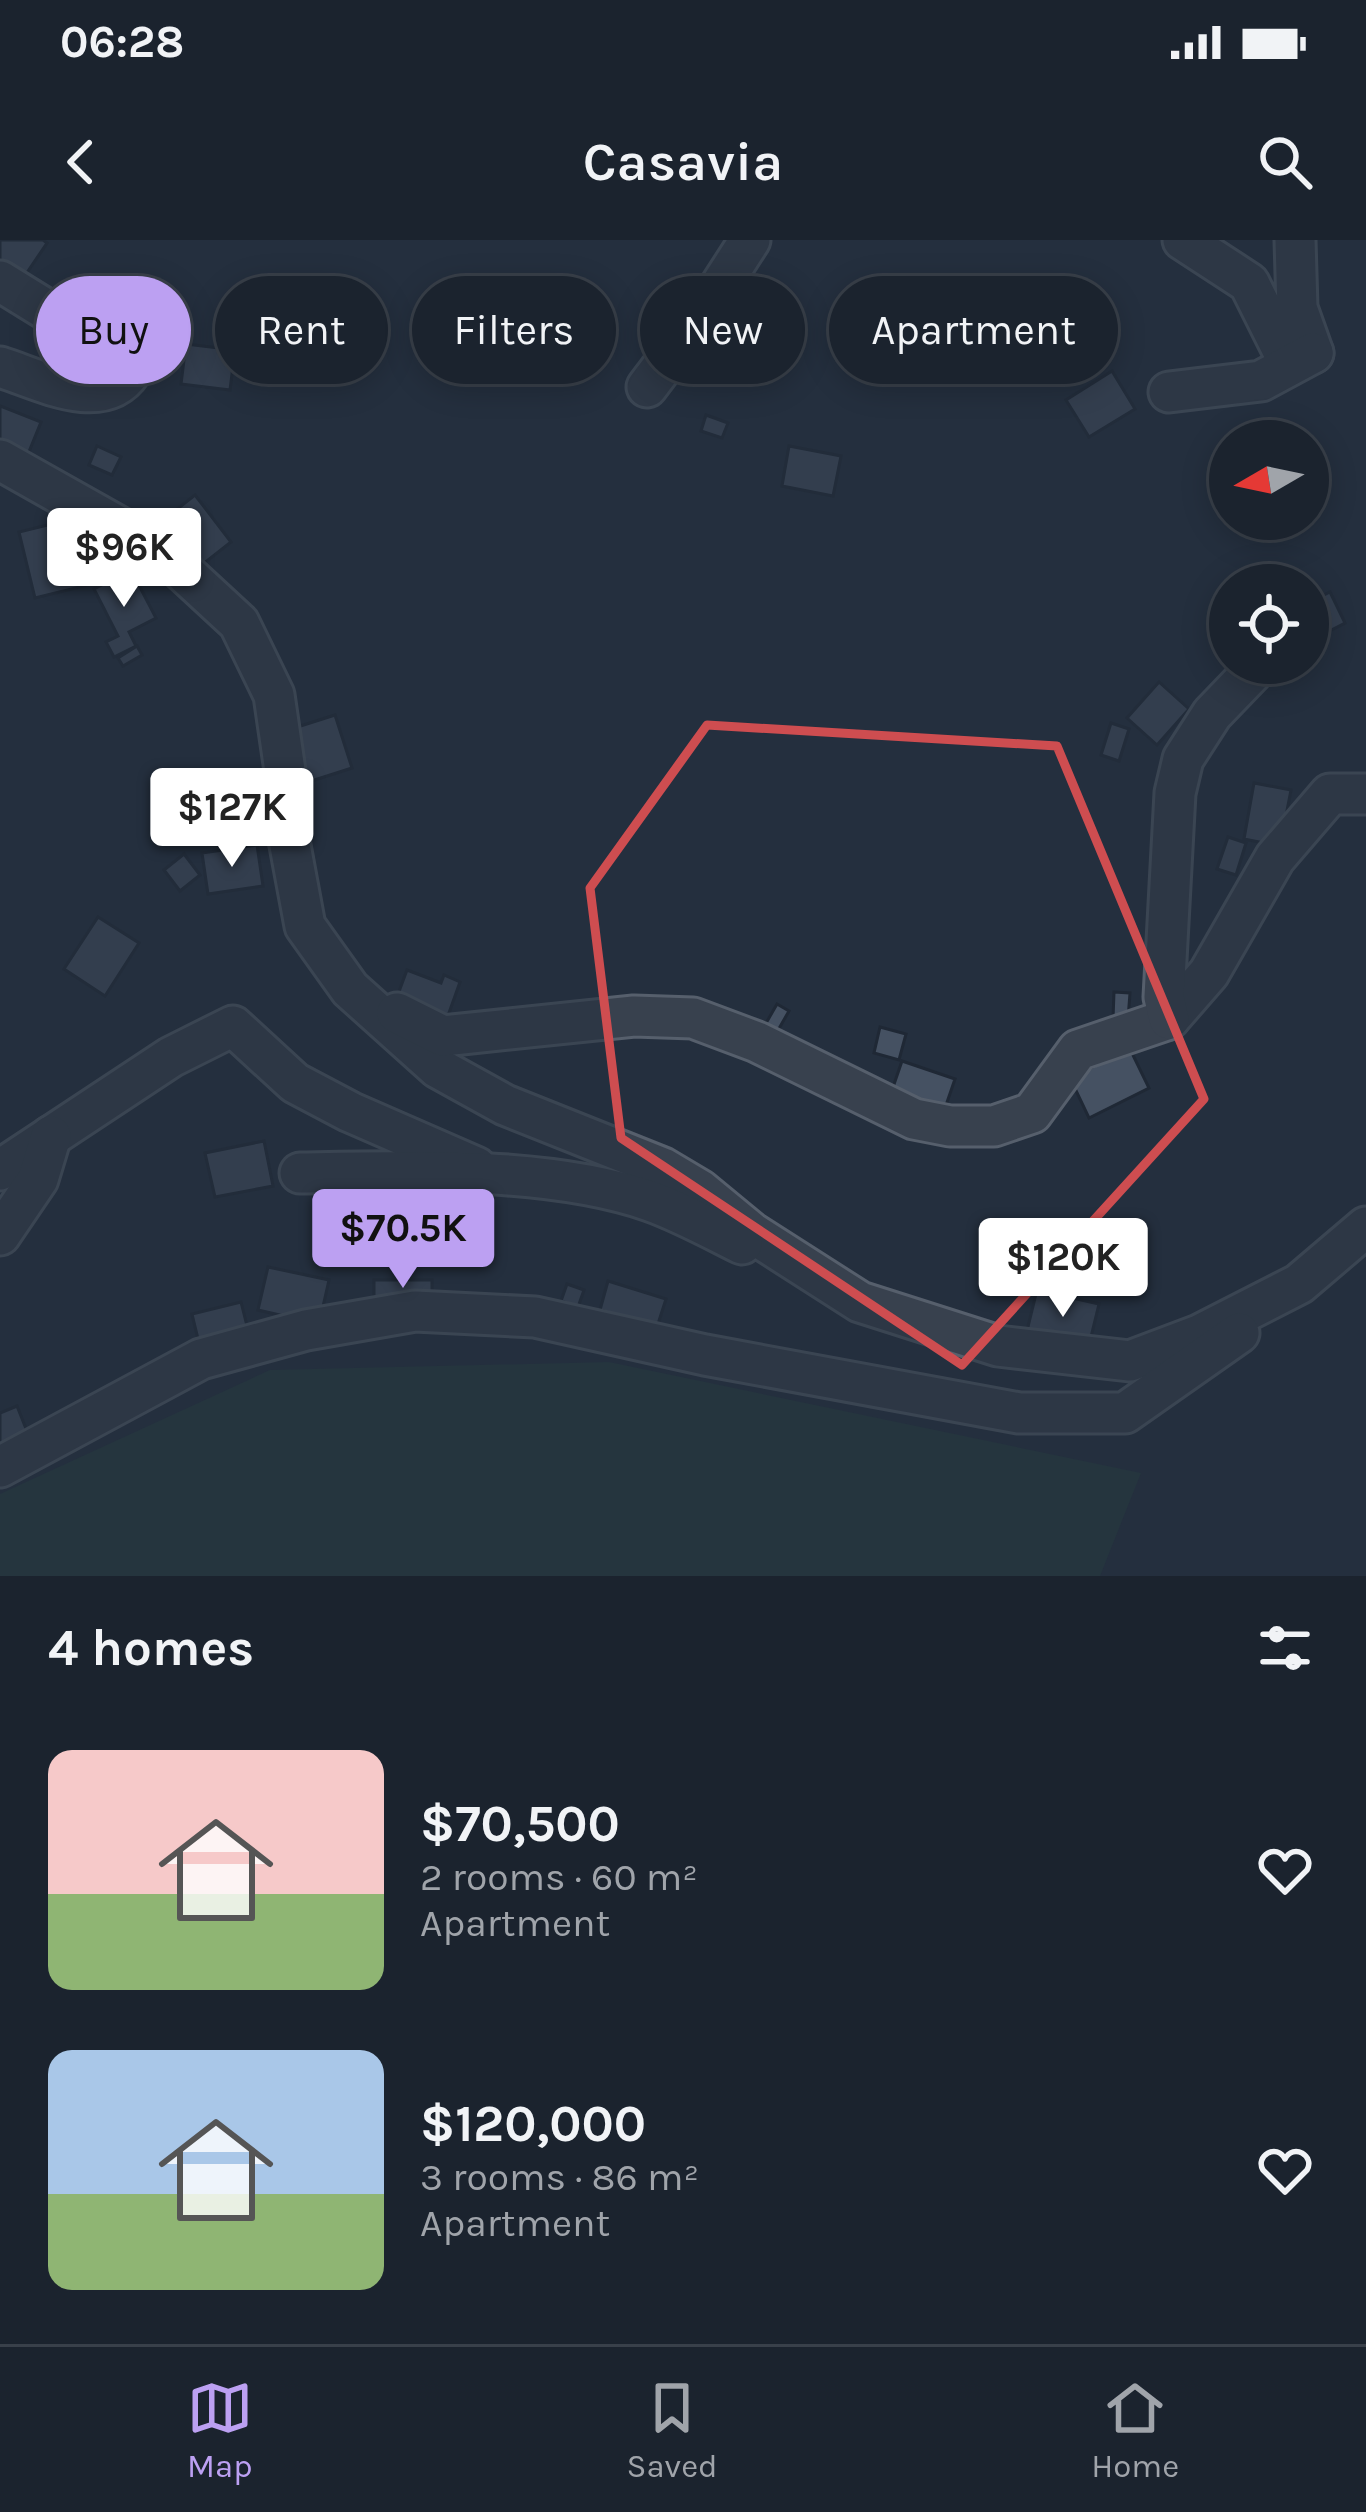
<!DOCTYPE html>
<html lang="en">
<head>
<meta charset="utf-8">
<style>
	:root { --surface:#1b232e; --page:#282f3a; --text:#f1f3f6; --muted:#a0a4aa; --line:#39404a; --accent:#bca0f2 }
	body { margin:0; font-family:Karla,sans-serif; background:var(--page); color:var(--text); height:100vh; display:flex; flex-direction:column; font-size:45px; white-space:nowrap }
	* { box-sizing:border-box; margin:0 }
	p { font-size:39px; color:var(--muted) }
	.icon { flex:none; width:66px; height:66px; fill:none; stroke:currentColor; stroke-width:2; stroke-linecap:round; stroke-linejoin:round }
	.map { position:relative; height:1336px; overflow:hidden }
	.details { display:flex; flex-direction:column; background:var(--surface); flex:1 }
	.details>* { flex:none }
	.guide { position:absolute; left:36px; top:36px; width:1296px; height:108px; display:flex; gap:24px }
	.needle { width:78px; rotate:261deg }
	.controls { position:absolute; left:1209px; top:180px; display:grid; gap:24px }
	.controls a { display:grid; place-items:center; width:120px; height:120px; border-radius:50%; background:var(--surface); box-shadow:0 6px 30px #0003,0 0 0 3px var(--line); font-size:60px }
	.price { position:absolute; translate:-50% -102px; padding:0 27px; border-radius:12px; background:#fff; color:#222; font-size:39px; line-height:78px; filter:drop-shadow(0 3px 6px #0008) }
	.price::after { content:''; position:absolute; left:50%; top:72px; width:36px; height:27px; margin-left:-18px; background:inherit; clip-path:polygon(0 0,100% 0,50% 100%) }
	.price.active { background:var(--accent); color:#111 }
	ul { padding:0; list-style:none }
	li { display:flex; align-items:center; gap:36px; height:300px; padding:0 48px }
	li span { display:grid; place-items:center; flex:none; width:336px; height:240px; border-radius:24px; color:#555 }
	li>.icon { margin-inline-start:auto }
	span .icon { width:144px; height:144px; fill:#fffc; stroke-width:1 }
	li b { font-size:51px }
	h2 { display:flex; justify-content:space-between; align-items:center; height:144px; padding:0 48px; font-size:51px }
	.pill { padding:0 42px; border-radius:54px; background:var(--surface); box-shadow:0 6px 30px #0003,0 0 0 3px var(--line); font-size:42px; line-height:108px }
	.pill.active { background:var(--accent); color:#111 }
	.status { display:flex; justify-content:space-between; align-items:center; height:84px; padding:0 60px; background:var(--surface); direction:ltr }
	.status svg { height:33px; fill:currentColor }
	header { display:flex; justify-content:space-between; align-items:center; height:156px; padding:0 48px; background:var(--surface); font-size:54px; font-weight:600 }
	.tab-bar { display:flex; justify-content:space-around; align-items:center; height:168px; border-top:3px solid var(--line); background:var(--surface); font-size:33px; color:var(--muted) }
	.tab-bar a { display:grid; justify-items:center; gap:6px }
	.tab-bar .active { color:var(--accent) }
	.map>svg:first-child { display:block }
	.green { fill:#263c3f }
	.building { fill:#455162; stroke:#1f2835; stroke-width:3 }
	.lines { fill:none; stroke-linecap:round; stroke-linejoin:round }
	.minor-casing { stroke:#565f6c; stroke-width:45 }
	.minor { stroke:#38414e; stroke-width:39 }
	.marked { fill:none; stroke:#ce4d50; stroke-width:9; stroke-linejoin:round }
</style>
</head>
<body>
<div class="status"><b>06:28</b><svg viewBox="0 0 49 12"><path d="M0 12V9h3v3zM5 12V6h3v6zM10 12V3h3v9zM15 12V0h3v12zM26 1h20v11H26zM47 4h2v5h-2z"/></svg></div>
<header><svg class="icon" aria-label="back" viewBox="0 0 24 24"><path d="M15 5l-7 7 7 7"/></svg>Casavia<svg class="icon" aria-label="search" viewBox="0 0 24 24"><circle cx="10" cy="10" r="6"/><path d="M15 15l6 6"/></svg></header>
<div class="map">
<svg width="1366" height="1336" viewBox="0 0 1366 1336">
	<rect width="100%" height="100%" fill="#242f3e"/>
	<polygon class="green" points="609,1122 1141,1233 1100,1336 0,1336 0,1254 270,1130"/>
	<g class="building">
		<polygon points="0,0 43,0 47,3 24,37 0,21"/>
		<polygon points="217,77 231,79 227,96 214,93"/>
		<polygon points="186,104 235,110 230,150 181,144"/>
		<polygon points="1112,131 1135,169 1089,197 1066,160"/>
		<polygon points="0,166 41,182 26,219 0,209"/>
		<polygon points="706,175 728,183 722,198 701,191"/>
		<polygon points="97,206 121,217 112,235 89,225"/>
		<polygon points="789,206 841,216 833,256 782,246"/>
		<polygon points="195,255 231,302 198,328 162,281"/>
		<polygon points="72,279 88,345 35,358 19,292"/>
		<polygon points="131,330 156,378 129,392 136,406 114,417 106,402 118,396 94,349"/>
		<polygon points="1330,352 1345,383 1308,402 1308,363"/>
		<polygon points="137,406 142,415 123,426 118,418"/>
		<polygon points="1159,442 1189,469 1157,505 1127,478"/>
		<polygon points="335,475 352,528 305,543 288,490"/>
		<polygon points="1111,483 1129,489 1119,521 1101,515"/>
		<polygon points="1254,543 1291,550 1280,606 1244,599"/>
		<polygon points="1228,597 1246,603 1236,635 1217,629"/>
		<polygon points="257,605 263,646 208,654 202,613"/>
		<polygon points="184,614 200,635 180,651 164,630"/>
		<polygon points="98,677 139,703 105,756 64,729"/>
		<polygon points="407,730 441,743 444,735 460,742 445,784 394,765"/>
		<polygon points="1114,752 1130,753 1128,779 1113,779"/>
		<polygon points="777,764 789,771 777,792 765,785"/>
		<polygon points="880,787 906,794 899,820 874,813"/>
		<polygon points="1130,809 1149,848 1089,878 1070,838"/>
		<polygon points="902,821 955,839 944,871 891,853"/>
		<polygon points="264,901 273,946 215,957 205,913"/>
		<polygon points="268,1027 329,1040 319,1084 258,1070"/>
		<polygon points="374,1040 432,1040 432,1063 374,1062"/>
		<polygon points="608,1041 666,1059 657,1087 600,1070"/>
		<polygon points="567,1044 584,1050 578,1067 561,1061"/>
		<polygon points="1037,1050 1099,1064 1088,1109 1026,1095"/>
		<polygon points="241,1062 249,1094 200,1107 192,1074"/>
		<polygon points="17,1166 32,1204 0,1217 0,1173"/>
	</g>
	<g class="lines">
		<g class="minor-casing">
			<g id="minor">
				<polyline points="1183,0 1249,43 1281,107 1313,113 1297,68 1295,0"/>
				<path d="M0,41L115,112L131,131C102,174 39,139 0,127"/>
				<polyline points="647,147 703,73 750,0"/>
				<polyline points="1169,152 1261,141 1313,113"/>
				<polyline points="0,220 160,310 239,383 274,455 285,531 289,600 305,686 350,749 438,828 505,865 663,928 700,950 752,993 860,1062 998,1106 1130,1121 1199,1095 1299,1044 1366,987"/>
				<polyline points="397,773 443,796 634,776 693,778 757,802 914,879 950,886 994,886 1032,873 1078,810 1169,779 1209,733 1275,618 1330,554 1366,554"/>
				<polyline points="1169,779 1164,757 1175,553 1183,519 1212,474 1261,423"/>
				<polyline points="0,930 171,817 233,786 295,843 350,872 476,927"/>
				<path d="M300,933C406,931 549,926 650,961C681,972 712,989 742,1004"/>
				<polyline points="0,995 38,939 51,896"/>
				<polyline points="0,1227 201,1119 306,1090 415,1071 535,1077 705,1115 1019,1173 1125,1173 1239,1093"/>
			</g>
		</g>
		<use href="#minor" class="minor"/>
	</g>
	<path d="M0 0H1366V1336H0ZM707,485L1057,506L1204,859L962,1125L621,898L590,648Z" fill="#242f3e" fill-opacity=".55" fill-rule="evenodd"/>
	<path class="marked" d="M707,485L1057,506L1204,859L962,1125L621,898L590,648Z"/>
</svg>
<div class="controls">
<a><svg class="needle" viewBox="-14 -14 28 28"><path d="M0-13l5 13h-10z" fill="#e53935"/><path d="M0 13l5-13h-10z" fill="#a0a4aa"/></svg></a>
<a><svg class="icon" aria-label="locate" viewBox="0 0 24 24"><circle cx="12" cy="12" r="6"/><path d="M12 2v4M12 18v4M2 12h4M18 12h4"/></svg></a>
</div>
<b class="price" style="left:124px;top:370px">$96K</b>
<b class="price" style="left:232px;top:630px">$127K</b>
<b class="price active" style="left:403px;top:1051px">$70.5K</b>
<b class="price" style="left:1063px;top:1080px">$120K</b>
<div class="guide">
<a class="pill active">Buy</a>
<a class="pill">Rent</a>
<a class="pill">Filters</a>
<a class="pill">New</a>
<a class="pill">Apartment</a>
</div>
</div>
<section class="details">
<h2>4 homes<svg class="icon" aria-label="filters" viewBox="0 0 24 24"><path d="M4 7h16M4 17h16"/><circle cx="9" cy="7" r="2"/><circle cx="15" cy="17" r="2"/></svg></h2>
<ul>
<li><span style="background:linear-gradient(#f6c9c9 60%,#8fb573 0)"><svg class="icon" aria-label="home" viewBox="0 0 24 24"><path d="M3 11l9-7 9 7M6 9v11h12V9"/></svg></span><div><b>$70,500</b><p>2 rooms · 60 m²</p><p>Apartment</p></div><svg class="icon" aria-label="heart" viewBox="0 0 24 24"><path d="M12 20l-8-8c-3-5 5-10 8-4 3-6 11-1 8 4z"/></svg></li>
<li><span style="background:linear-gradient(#a9c7e8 60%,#8fb573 0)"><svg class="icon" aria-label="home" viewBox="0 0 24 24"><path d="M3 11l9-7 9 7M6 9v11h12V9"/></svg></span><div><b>$120,000</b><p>3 rooms · 86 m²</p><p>Apartment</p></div><svg class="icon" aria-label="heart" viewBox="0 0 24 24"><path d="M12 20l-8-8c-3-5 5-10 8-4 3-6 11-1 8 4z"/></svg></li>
</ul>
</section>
<nav class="tab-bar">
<a class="active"><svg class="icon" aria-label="map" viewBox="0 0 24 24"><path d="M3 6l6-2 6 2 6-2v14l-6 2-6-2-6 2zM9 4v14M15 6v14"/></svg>Map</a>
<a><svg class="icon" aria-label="saved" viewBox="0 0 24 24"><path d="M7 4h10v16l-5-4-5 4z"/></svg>Saved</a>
<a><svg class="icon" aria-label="home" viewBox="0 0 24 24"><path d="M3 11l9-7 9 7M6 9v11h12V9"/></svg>Home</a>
</nav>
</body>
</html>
